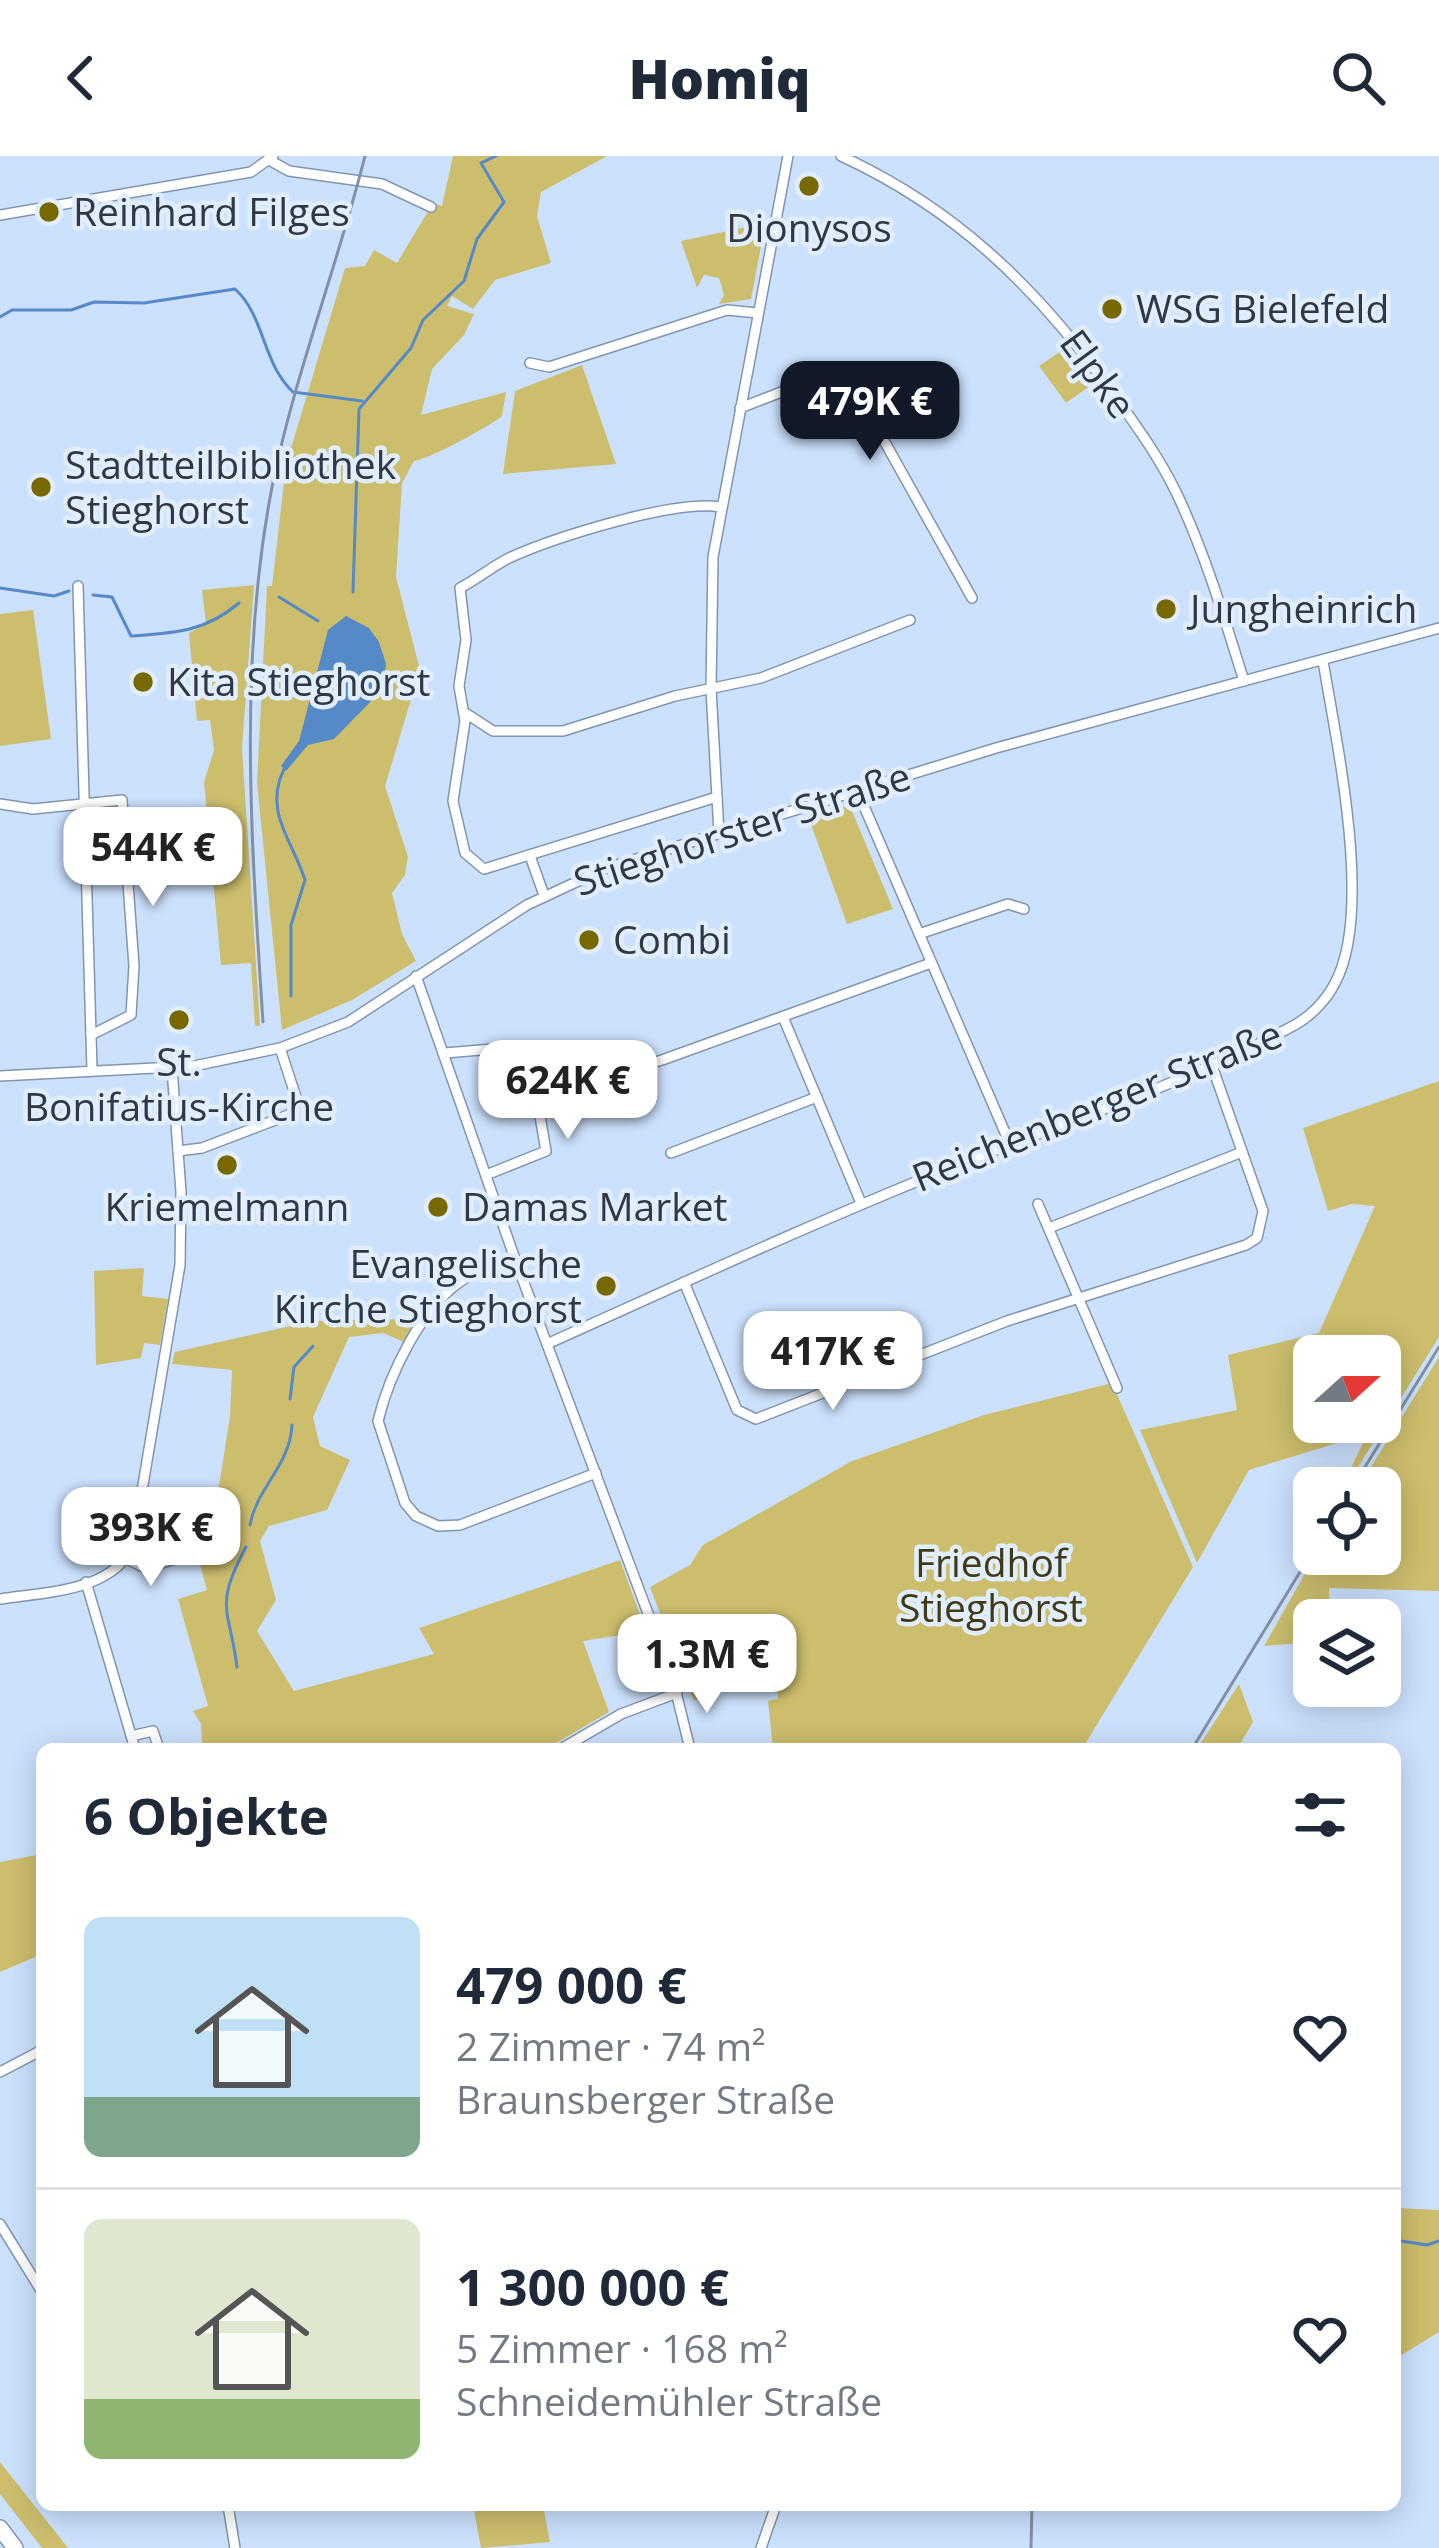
<!DOCTYPE html>
<html lang="de">
<head>
<meta charset="utf-8">
<style>
	:root { --surface:#fff; --page:#f6f6f7; --text:#1f2937; --muted:#747a83; --line:#e0e1e3; --accent:#111827 }
	body { margin:0; font-family:"Open Sans",sans-serif; background:var(--page); color:var(--text); height:100vh; display:flex; flex-direction:column; font-size:45px; white-space:nowrap }
	* { box-sizing:border-box; margin:0 }
	p { font-size:39px; color:var(--muted) }
	.icon { flex:none; width:66px; height:66px; fill:none; stroke:currentColor; stroke-width:2; stroke-linecap:round; stroke-linejoin:round }
	.map { position:relative; flex:1; overflow:hidden }
	.side { position:absolute; left:36px; top:1587px; width:1365px; height:768px; display:flex; flex-direction:column; background:var(--surface); border-radius:18px; box-shadow:0 6px 30px #0003 }
	.side>* { flex:none }
	.needle { width:78px; rotate:69deg }
	.tools { position:absolute; left:1293px; top:1179px; display:grid; gap:24px }
	.tools a { display:grid; place-items:center; width:108px; height:108px; border-radius:18px; background:var(--surface); box-shadow:0 6px 30px #0003; font-size:60px }
	.price { position:absolute; translate:-50% -102px; padding:0 27px; border-radius:24px; background:#fff; color:#222; font-size:39px; line-height:78px; filter:drop-shadow(0 3px 6px #0008) }
	.price::after { content:''; position:absolute; left:50%; top:72px; width:36px; height:27px; margin-left:-18px; background:inherit; clip-path:polygon(0 0,100% 0,50% 100%) }
	.price.current { background:var(--accent); color:#fff }
	ul { padding:0; list-style:none }
	li { display:flex; align-items:center; gap:36px; height:300px; padding:0 48px }
	li+li { border-top:3px solid var(--line) }
	li span { display:grid; place-items:center; flex:none; width:336px; height:240px; border-radius:18px; color:#555 }
	li>.icon { margin-inline-start:auto }
	span .icon { width:144px; height:144px; fill:#fffc; stroke-width:1 }
	li b { font-size:51px }
	h2 { display:flex; justify-content:space-between; align-items:center; height:144px; padding:0 48px; font-size:51px }
	header { display:flex; justify-content:space-between; align-items:center; height:156px; padding:0 48px; background:var(--surface); font-size:54px; font-weight:800 }
	.map>svg:first-child { display:block }
	.green { fill:#ccbe6d; fill-rule:evenodd }
	.water { fill:#5689c8 }
	.lines { fill:none; stroke-linecap:round; stroke-linejoin:round }
	.stream { stroke:#5689c8; stroke-width:3 }
	.street-casing { stroke:#8195af; stroke-width:12 }
	.primary-casing { stroke:#8195af; stroke-width:18 }
	.street { stroke:#fff; stroke-width:9 }
	.primary { stroke:#fff; stroke-width:15 }
	.tram { stroke:#8291a5; stroke-width:3 }
	.rail { stroke:#8291a5; stroke-width:3 }
	.poi-dot { fill:#776800; stroke:#e1eeff; stroke-width:4.5 }
	.labels { text-anchor:middle; stroke-width:9; stroke-linejoin:round; paint-order:stroke }
	.poi-label { font-size:39px; fill:#303843; stroke:#e1eeff; text-anchor:start }
	.street-label { font-size:39px; fill:#303843; stroke:#e1eeff }
	.park-label { font-size:39px; fill:#413b15; stroke:#e1eeff }
</style>
</head>
<body>
<header><svg class="icon" aria-label="back" viewBox="0 0 24 24"><path d="M15 5l-7 7 7 7"/></svg>Homiq<svg class="icon" aria-label="search" viewBox="0 0 24 24"><circle cx="10" cy="10" r="6"/><path d="M15 15l6 6"/></svg></header>
<div class="map">
<svg width="1439" height="2392" viewBox="0 0 1439 2392">
	<rect width="100%" height="100%" fill="#cce1fd"/>
	<g class="green">
		<path d="M453,0H607L541,36L537,60L551,107L495,124L473,153L452,140L447,150L474,158L464,179L432,213L421,259L506,236L502,260C490,270 428,304 414,305L402,327L396,421L420,514L385,630L408,701L405,719L392,737L402,778L416,805L352,844L282,874L257,627L267,430H272L286,309L345,112L365,110L374,94L397,107L433,47L442,50Z"/>
		<polygon points="746,71 757,72 763,80 751,143 719,148 724,139 719,122 704,119 697,132 681,85"/>
		<polygon points="1067,191 1094,227 1066,247 1039,210"/>
		<polygon points="582,209 616,308 503,318 515,235"/>
		<polygon points="254,429 242,592 260,870 255,870 251,807 221,809 204,626 214,594 210,564 197,565 189,477 206,468 202,434"/>
		<polygon points="33,454 51,583 0,590 0,458"/>
		<polygon points="842,650 852,655 893,753 847,768 808,660"/>
		<path d="M1439,925V1181L1345,1332H1341L1365,1283L1360,1280L1249,1314L1197,1407L1140,1274L1237,1254L1228,1199L1319,1177L1375,1050L1352,1048L1328,1055L1303,972ZM1380,1200V1266H1314V1200Z"/>
		<polygon points="144,1112 142,1140 168,1143 160,1189 144,1187 141,1202 96,1209 94,1115"/>
		<polygon points="417,1163 404,1186 383,1177 349,1181 313,1261 320,1290 350,1304 327,1354 269,1370 260,1385 276,1444 257,1475 294,1535 434,1498 419,1472 620,1404 646,1475 583,1485 609,1556 546,1593 186,1593 202,1588 201,1568 193,1555 208,1550 178,1443 207,1434 198,1401 210,1387 230,1260 232,1214 172,1208 175,1196 313,1165"/>
		<polygon points="1439,1201 1439,1435 1329,1432 1329,1464 1314,1464 1311,1486 1264,1490 1316,1398 1380,1398 1380,1332 1358,1332"/>
		<polygon points="1112,1227 1193,1411 1082,1593 773,1593 768,1545 778,1543 776,1523 765,1523 762,1506 694,1545 650,1431 690,1409 703,1389 852,1305 984,1259"/>
		<polygon points="1239,1528 1253,1566 1237,1593 1197,1593"/>
		<polygon points="42,1698 42,1798 0,1816 0,1706"/>
		<polygon points="1395,2052 1439,2054 1439,2176 1395,2203"/>
		<polygon points="0,2306 68,2392 42,2392 0,2338"/>
		<polygon points="473,2349 543,2349 550,2386 481,2392"/>
	</g>
	<polygon class="water" points="346,460 369,472 379,486 386,508 383,533 334,583 308,589 286,615 281,610 299,585 328,474"/>
	<g class="lines">
		<g class="stream">
			<path d="M0,161L12,154H71L94,146L144,147L235,133C265,160 262,207 293,236L362,245"/>
			<polyline points="0,432 54,440 69,435"/>
			<polyline points="353,436 359,253 411,192 423,164 464,125 477,83 504,46 481,7 496,0"/>
			<path d="M93,439L112,441L131,480C175,477 205,476 239,447"/>
			<polyline points="279,441 318,465"/>
			<path d="M284,613C263,656 293,685 305,724L291,769V840"/>
			<polyline points="290,1243 294,1211 313,1190"/>
			<path d="M250,1369C257,1331 290,1310 292,1269"/>
			<path d="M237,1511C230,1453 213,1452 246,1391"/>
			<polyline points="1395,2084 1427,2089 1439,2085"/>
		</g>
		<g class="street-casing">
			<g id="street">
				<path d="M841,0C954,52 1034,129 1107,229C1132,264 1157,297 1176,336C1205,397 1224,461 1244,525"/>
				<polyline points="271,5 289,15 382,28 431,51"/>
				<polyline points="0,59 251,16 273,0"/>
				<polyline points="530,207 549,211 727,154 758,157"/>
				<polyline points="740,252 831,217 849,222 972,442"/>
				<polyline points="78,430 92,914"/>
				<polyline points="467,558 493,575 563,575 675,540 761,522 910,464"/>
				<polyline points="857,634 1010,988"/>
				<path d="M717,641L484,713L465,697L453,645L465,565L459,530L466,484L460,432C477,423 493,410 509,402C553,382 675,343 720,351"/>
				<polyline points="0,648 33,653 122,644 134,810 131,859 91,879"/>
				<polyline points="719,677 711,533 713,401 788,0"/>
				<polyline points="530,700 544,739"/>
				<polyline points="919,778 1008,748 1024,753"/>
				<polyline points="416,820 515,1103 673,1524 690,1593"/>
				<polyline points="783,861 861,1047"/>
				<polyline points="445,897 516,891 530,902 546,995 486,1019"/>
				<polyline points="0,920 194,910 280,892 348,866 527,749 604,713 996,592 1439,472"/>
				<polyline points="537,942 662,904 931,807"/>
				<polyline points="178,995 202,992 291,958 296,941 280,892"/>
				<polyline points="671,997 817,941"/>
				<polyline points="1038,1048 1117,1232"/>
				<polyline points="1049,1072 1242,996"/>
				<path d="M515,1103C497,1109 476,1114 461,1125C421,1152 389,1219 378,1265L405,1347L416,1360L438,1370L460,1369L596,1317"/>
				<polyline points="684,1126 737,1254 756,1263 1007,1165 1246,1089 1257,1082 1263,1055 1211,907"/>
				<path d="M547,1188C683,1127 817,1065 955,1010C1066,965 1185,928 1291,871C1309,862 1326,845 1335,827C1374,755 1336,585 1323,505"/>
				<polyline points="127,1403 145,1412 182,1401"/>
				<polyline points="86,1426 135,1593"/>
				<path d="M0,1443C44,1436 115,1436 133,1388L180,1109L181,1036L172,912"/>
				<polyline points="131,1580 153,1575 159,1593"/>
				<polyline points="561,1593 621,1558 677,1537"/>
				<polyline points="0,1916 42,1894"/>
				<polyline points="0,2068 42,2136"/>
				<polyline points="228,2349 235,2392"/>
				<polyline points="761,2392 776,2349"/>
			</g>
		</g>
		<g class="primary-casing">
			<polyline id="primary" points="0,2372 15,2392"/>
		</g>
		<use href="#street" class="street"/>
		<use href="#primary" class="primary"/>
		<path class="tram" d="M263,866C252,694 239,524 268,353C288,236 336,116 365,0"/>
		<g class="rail">
			<polyline points="1352,1332 1439,1191"/>
			<polyline points="1192,1593 1314,1393"/>
			<polyline points="1031,2392 1032,2349"/>
		</g>
	</g>
	<g class="poi-dot">
		<circle cx="809" cy="30" r="12"/>
		<circle cx="49" cy="56" r="12"/>
		<circle cx="1112" cy="153" r="12"/>
		<circle cx="41" cy="331" r="12"/>
		<circle cx="1166" cy="453" r="12"/>
		<circle cx="143" cy="526" r="12"/>
		<circle cx="589" cy="784" r="12"/>
		<circle cx="179" cy="864" r="12"/>
		<circle cx="227" cy="1009" r="12"/>
		<circle cx="438" cy="1051" r="12"/>
		<circle cx="606" cy="1130" r="12"/>
	</g>
	<g class="labels">
		<g class="poi-label">
			<text x="73" y="70">Reinhard Filges</text>
			<text x="809" y="86" text-anchor="middle">Dionysos</text>
			<text x="1136" y="167">WSG Bielefeld</text>
			<text x="65" y="323">Stadtteilbibliothek<tspan x="65" dy="45">Stieghorst</tspan></text>
			<text x="1190" y="467">Jungheinrich</text>
			<text x="167" y="540">Kita Stieghorst</text>
			<text x="613" y="798">Combi</text>
			<text x="179" y="920" text-anchor="middle">St.<tspan x="179" dy="45">Bonifatius-Kirche</tspan></text>
			<text x="227" y="1065" text-anchor="middle">Kriemelmann</text>
			<text x="462" y="1065">Damas Market</text>
			<text x="582" y="1122" text-anchor="end">Evangelische<tspan x="582" dy="45">Kirche Stieghorst</tspan></text>
		</g>
		<g class="street-label">
			<text transform="translate(1098 218) rotate(54)" y="14">Elpke</text>
			<text transform="translate(742 673) rotate(-18)" y="14">Stieghorster Straße</text>
			<text transform="translate(1097 950) rotate(-22)" y="14">Reichenberger Straße</text>
		</g>
		<g class="park-label">
			<text x="991" y="1421">Friedhof<tspan x="991" dy="45">Stieghorst</tspan></text>
		</g>
	</g>
</svg>
<div class="tools">
<a><svg class="needle" viewBox="-14 -14 28 28"><path d="M0-13l5 13h-10z" fill="#e53935"/><path d="M0 13l5-13h-10z" fill="#747a83"/></svg></a>
<a><svg class="icon" aria-label="locate" viewBox="0 0 24 24"><circle cx="12" cy="12" r="6"/><path d="M12 2v4M12 18v4M2 12h4M18 12h4"/></svg></a>
<a><svg class="icon" aria-label="layers" viewBox="0 0 24 24"><path d="M12 4l9 5-9 5-9-5zM3 14l9 5 9-5"/></svg></a>
</div>
<b class="price current" style="left:870px;top:307px">479K €</b>
<b class="price" style="left:153px;top:753px">544K €</b>
<b class="price" style="left:568px;top:986px">624K €</b>
<b class="price" style="left:833px;top:1257px">417K €</b>
<b class="price" style="left:151px;top:1433px">393K €</b>
<b class="price" style="left:707px;top:1560px">1.3M €</b>
<section class="side">
<h2>6 Objekte<svg class="icon" aria-label="filters" viewBox="0 0 24 24"><path d="M4 7h16M4 17h16"/><circle cx="9" cy="7" r="2"/><circle cx="15" cy="17" r="2"/></svg></h2>
<ul>
<li><span style="background:linear-gradient(#bfe0f5 75%,#7fa58c 0)"><svg class="icon" aria-label="home" viewBox="0 0 24 24"><path d="M3 11l9-7 9 7M6 9v11h12V9"/></svg></span><div><b>479 000 €</b><p>2 Zimmer · 74 m²</p><p>Braunsberger Straße</p></div><svg class="icon" aria-label="heart" viewBox="0 0 24 24"><path d="M12 20l-8-8c-3-5 5-10 8-4 3-6 11-1 8 4z"/></svg></li>
<li><span style="background:linear-gradient(#dfe7d0 75%,#8fb573 0)"><svg class="icon" aria-label="home" viewBox="0 0 24 24"><path d="M3 11l9-7 9 7M6 9v11h12V9"/></svg></span><div><b>1 300 000 €</b><p>5 Zimmer · 168 m²</p><p>Schneidemühler Straße</p></div><svg class="icon" aria-label="heart" viewBox="0 0 24 24"><path d="M12 20l-8-8c-3-5 5-10 8-4 3-6 11-1 8 4z"/></svg></li>
</ul>
</section>
</div>
</body>
</html>
